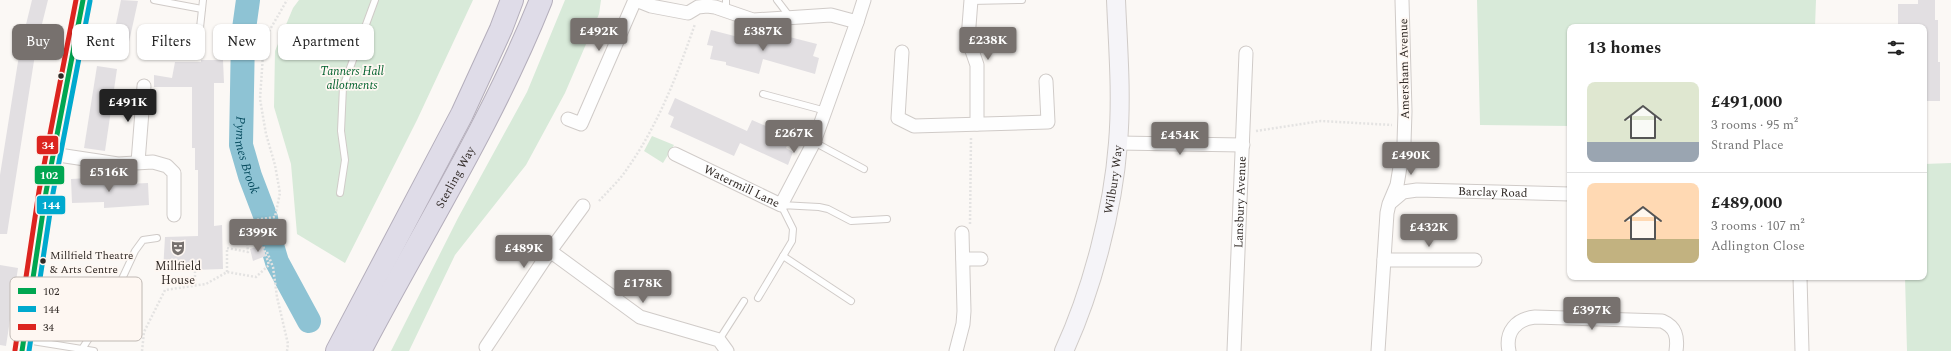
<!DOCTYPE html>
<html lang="en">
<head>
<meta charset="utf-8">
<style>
	:root { --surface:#fff; --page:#f6f6f6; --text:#222; --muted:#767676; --line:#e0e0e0; --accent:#77716e }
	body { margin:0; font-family:Spectral,serif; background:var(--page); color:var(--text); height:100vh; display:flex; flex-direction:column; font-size:15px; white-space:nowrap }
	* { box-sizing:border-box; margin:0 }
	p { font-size:13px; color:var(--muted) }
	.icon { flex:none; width:22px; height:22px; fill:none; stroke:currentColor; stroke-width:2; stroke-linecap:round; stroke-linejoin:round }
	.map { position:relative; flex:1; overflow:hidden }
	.details { position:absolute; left:1567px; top:24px; width:360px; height:256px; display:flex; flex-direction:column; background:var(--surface); border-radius:8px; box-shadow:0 1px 3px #0004 }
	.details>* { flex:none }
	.top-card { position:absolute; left:12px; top:24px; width:380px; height:36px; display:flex; gap:8px }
	.price { position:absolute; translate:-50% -34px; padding:0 9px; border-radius:4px; background:var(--accent); color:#fff; font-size:13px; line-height:26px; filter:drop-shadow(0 1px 2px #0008) }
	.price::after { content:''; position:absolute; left:50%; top:24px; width:12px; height:9px; margin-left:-6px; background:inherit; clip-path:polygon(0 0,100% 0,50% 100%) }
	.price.active { background:#222; color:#fff }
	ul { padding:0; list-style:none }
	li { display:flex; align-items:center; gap:12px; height:100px; padding:0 20px }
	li+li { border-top:1px solid var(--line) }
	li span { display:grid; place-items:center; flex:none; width:112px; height:80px; border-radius:8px; color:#555 }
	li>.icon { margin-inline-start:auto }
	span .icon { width:48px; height:48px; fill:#fffc; stroke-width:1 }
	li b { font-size:17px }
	h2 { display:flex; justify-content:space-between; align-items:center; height:48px; padding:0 20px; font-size:17px }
	.pill { padding:0 14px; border-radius:8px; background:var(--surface); box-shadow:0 1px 3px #0004; font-size:14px; line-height:36px }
	.pill.active { background:var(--accent); color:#fff }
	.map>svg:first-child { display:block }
	.green { fill:#d8ead9 }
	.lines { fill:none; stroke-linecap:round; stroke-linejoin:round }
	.river { stroke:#8ec3d4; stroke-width:24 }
	.building { fill:#e2dfe2 }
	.lane-casing { stroke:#d0cbc8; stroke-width:8 }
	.street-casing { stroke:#d0cbc8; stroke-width:15 }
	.secondary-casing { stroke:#d0cbc8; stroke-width:20 }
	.highway-casing { stroke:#b4aebb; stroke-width:24 }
	.path { stroke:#e4e3e2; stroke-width:2.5; stroke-dasharray:2 2; stroke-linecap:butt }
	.lane { stroke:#fefefe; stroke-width:6 }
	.street { stroke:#fefefe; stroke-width:13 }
	.secondary { stroke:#f5f4f8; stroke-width:18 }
	.highway { stroke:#dfdce8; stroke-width:22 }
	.bus-1-casing { stroke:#fef7f2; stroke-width:8 }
	.bus-2-casing { stroke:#fef7f2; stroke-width:8 }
	.bus-3-casing { stroke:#fef7f2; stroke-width:8 }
	.bus-1 { stroke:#00a651; stroke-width:5 }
	.bus-2 { stroke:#00a9ce; stroke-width:5 }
	.bus-3 { stroke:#dc241f; stroke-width:5 }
	.bus-dot { fill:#302925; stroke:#fef7f2; stroke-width:1.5 }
	.labels { text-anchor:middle; stroke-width:3.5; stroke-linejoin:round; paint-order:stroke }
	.bus-label { font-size:11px; fill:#302925; stroke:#fef7f2; text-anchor:start }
	.street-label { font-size:12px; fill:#302925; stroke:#fef7f2 }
	.park-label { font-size:12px; font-style:italic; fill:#02612d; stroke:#fef7f2 }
	.poi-label { font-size:12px; fill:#302925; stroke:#fef7f2 }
	.water-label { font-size:13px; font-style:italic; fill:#064b5e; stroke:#fef7f2 }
	.key { fill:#fef7f2; stroke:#c0b9b4; stroke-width:1 }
	.key-label { font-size:11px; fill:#302925 }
	.line-badge { stroke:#fef7f2; stroke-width:1.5 }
	.badge-label { font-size:11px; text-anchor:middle; font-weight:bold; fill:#fff }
</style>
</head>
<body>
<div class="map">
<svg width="1951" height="351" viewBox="0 0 1951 351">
	<rect width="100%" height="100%" fill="#fbf8f5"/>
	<g class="green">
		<polygon points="299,0 473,0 417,120 345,263 297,234 291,164 274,107 275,51 293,8"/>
		<polygon points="565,0 601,0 599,14 565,93 526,165 455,255 409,351 391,351 458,218 527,92"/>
		<polygon points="1477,0 1816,0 1815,27 1570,27 1570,126 1480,125"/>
		<polygon points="652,136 674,145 663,163 644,151"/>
		<polygon points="1951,163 1951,351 1907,351 1905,277 1924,277 1924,164"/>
	</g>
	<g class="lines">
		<path class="river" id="s1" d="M248,0L243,36L241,145L250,176L266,218L269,235L277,262L309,321"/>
	</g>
	<g class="building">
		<polygon points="32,0 48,0 36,48 7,234 0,234 0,175 20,49"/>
		<polygon points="121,0 138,1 127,51 111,48"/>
		<polygon points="1918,0 1935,0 1935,20 1938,20 1938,62 1940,62 1940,101 1924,101 1924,27 1898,27 1898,4 1918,4"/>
		<polygon points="711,30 758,42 762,30 817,44 813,56 819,58 815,74 763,59 759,74 726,65 726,62 710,59 713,46 707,45"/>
		<polygon points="201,60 223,60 224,83 214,83 214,226 222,225 223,269 163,271 165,237 198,236 198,170 195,170 195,148 192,148 192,87 154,87 154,75 172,78 175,62 201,62"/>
		<polygon points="97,66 117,69 105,151 84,148"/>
		<polygon points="675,98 747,131 752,120 791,137 786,148 793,152 788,165 740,143 734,156 670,127 674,117 668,114"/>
		<polygon points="105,177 105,185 148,183 149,205 104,208 104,202 72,203 71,179"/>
		<polygon points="262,245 266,256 253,261 250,249"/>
		<polygon points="0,265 18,268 6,346 0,345"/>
	</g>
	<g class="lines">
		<g class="lane-casing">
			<g id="lane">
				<polyline points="154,0 202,9"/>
				<polyline points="726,0 726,11"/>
				<polyline points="777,0 790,17"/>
				<polyline points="971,1 1022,0"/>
				<polyline points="199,37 203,0"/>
				<polyline points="763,94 826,111"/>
				<polyline points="814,142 864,169"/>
				<polyline points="340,193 345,160 341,131 343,87 375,0"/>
				<polyline points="783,256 851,301"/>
				<polyline points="758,298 792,241 793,229 781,205 819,207 828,209 851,221 887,219"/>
				<polyline points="26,340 94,351"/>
				<polyline points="719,340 744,301"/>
				<polyline points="82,349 108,309 135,251 143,240 157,238"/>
			</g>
		</g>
		<g class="street-casing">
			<g id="street">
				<polyline points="636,0 651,6 688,13 698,7 707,6 715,7 753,20 831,15 857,22 864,0"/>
				<polyline points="971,0 968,39 977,65 977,124"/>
				<polyline points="902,52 898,118 914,126 1048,122 1046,81"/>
				<polyline points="568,119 581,124 635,0"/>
				<polyline points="1118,143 1243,145"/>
				<polyline points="52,154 118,164 153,162 167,166 174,173 174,215"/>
				<path id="s2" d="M675,154L781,205L814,142L857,22"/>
				<polyline points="138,162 144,86"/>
				<path id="s3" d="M1390,203L1403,192L1417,190L1570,194"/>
				<polyline points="550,251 640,317 719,340 727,351"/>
				<polyline points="963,259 981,259"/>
				<polyline points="1384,260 1475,260"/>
				<polyline points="1800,277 1802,351"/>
				<polyline points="486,347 550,251 583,206"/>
				<polyline points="956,351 963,324 964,311 962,233"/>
				<path id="s4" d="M1234,351L1246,53"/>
				<polyline points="1378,351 1387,213 1389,204 1397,185 1404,143 1405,111 1402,0"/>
				<path d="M1509,351C1505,332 1516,319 1535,317L1662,321C1676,327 1678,337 1676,351"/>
			</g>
		</g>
		<g class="secondary-casing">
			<g id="secondary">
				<polyline points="22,351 46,192 83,0"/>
				<path id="s5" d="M1064,351C1092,290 1113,210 1118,143C1122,95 1118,48 1116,0"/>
			</g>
		</g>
		<g class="highway-casing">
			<g id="highway">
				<polyline points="337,351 462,114 501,29 512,0"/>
				<path id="s6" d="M360,351C421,234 492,123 541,0"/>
			</g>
		</g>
		<g class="path">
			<polyline points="1256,131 1321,121 1392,125"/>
			<path d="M599,201C609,190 621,179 629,166C659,123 678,73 695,24"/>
			<polyline points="970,224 971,137"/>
			<polyline points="267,252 273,267 277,297 288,344 287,351"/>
			<polyline points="195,267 195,285"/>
			<polyline points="227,272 227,248 248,252 247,241 260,237"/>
			<polyline points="142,351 144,332 165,290 206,284 227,272 256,277 269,265 255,220 275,217 280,193 275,165 266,134 260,99 264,40 287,0"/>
		</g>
		<use href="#lane" class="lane"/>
		<use href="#street" class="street"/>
		<use href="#secondary" class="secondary"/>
		<use href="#highway" class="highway"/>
		<g class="bus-1-casing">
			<polyline id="bus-1" points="22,351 46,192 83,0"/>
		</g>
		<g class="bus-2-casing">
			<polyline id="bus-2" points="29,351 53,193 90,1"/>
		</g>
		<g class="bus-3-casing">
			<polyline id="bus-3" points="15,350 39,191 76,0"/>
		</g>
		<use href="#bus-1" class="bus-1"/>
		<use href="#bus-2" class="bus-2"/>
		<use href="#bus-3" class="bus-3"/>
	</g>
	<defs>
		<g id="theatre-bare" transform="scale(1.2)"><path d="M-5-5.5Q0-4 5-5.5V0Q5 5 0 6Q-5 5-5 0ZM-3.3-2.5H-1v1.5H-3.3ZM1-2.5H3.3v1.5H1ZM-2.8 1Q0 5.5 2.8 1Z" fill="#77716e" stroke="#fef7f2" stroke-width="2.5" paint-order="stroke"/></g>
	</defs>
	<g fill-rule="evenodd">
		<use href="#theatre-bare" x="178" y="248"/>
	</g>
	<g class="bus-dot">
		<circle cx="61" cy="76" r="3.5"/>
		<circle cx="43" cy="261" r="3.5"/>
	</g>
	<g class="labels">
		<g class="bus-label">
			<text x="50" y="259">Millfield Theatre<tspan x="50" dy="14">&amp; Arts Centre</tspan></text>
		</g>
		<g class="street-label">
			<text transform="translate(1404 69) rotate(-91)" y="4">Amersham Avenue</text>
			<text dy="4" stroke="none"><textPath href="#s6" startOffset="198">Sterling Way</textPath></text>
			<text dy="4" stroke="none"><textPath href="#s5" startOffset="179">Wilbury Way</textPath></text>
			<text dy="4" stroke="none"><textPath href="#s2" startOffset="74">Watermill Lane</textPath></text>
			<text dy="4" stroke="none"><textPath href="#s3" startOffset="107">Barclay Road</textPath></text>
			<text dy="4" stroke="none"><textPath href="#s4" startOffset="149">Lansbury Avenue</textPath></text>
		</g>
		<g class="park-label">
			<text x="352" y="75">Tanners Hall<tspan x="352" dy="14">allotments</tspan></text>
		</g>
		<g class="poi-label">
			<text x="178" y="270">Millfield<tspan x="178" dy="14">House</tspan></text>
		</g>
		<g class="water-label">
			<text dy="5" stroke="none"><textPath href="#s1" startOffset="156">Pymmes Brook</textPath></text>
		</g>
	</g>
	<rect x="10" y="277" width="132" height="64" rx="6" class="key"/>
	<rect x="18" y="288" width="18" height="6" fill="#00a651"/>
	<rect x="18" y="306" width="18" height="6" fill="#00a9ce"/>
	<rect x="18" y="324" width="18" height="6" fill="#dc241f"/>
	<g class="key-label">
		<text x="43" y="295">102</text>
		<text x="43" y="313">144</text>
		<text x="43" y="331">34</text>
	</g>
	<g class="line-badge">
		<rect x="36" y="135" width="23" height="20" rx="4" fill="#dc241f"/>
		<rect x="34" y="165" width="31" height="20" rx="4" fill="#00a651"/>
		<rect x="36" y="195" width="30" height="20" rx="4" fill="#00a9ce"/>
	</g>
	<g class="badge-label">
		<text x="48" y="149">34</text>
		<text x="49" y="179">102</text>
		<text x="51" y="209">144</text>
	</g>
</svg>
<b class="price" style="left:599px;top:52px">£492K</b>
<b class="price" style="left:763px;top:52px">£387K</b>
<b class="price" style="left:988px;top:61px">£238K</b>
<b class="price active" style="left:128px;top:123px">£491K</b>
<b class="price" style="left:794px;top:154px">£267K</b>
<b class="price" style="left:1180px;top:156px">£454K</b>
<b class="price" style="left:1411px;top:176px">£490K</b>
<b class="price" style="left:109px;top:193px">£516K</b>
<b class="price" style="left:1429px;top:248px">£432K</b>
<b class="price" style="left:258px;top:253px">£399K</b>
<b class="price" style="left:524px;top:269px">£489K</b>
<b class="price" style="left:643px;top:304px">£178K</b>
<b class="price" style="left:1592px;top:331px">£397K</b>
<div class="top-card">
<a class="pill active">Buy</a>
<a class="pill">Rent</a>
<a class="pill">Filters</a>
<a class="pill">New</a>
<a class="pill">Apartment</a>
</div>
<section class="details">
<h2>13 homes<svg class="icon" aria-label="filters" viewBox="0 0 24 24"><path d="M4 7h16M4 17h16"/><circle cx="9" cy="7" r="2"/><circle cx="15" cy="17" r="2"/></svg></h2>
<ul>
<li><span style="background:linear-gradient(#dfe7d0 75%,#9aa5b1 0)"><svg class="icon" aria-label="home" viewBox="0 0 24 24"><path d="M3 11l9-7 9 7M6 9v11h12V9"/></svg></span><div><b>£491,000</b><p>3 rooms · 95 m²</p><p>Strand Place</p></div></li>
<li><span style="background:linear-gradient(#ffd9b3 70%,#c2b280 0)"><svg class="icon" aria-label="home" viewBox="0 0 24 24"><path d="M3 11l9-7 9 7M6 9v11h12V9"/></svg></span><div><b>£489,000</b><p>3 rooms · 107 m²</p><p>Adlington Close</p></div></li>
</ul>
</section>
</div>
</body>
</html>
